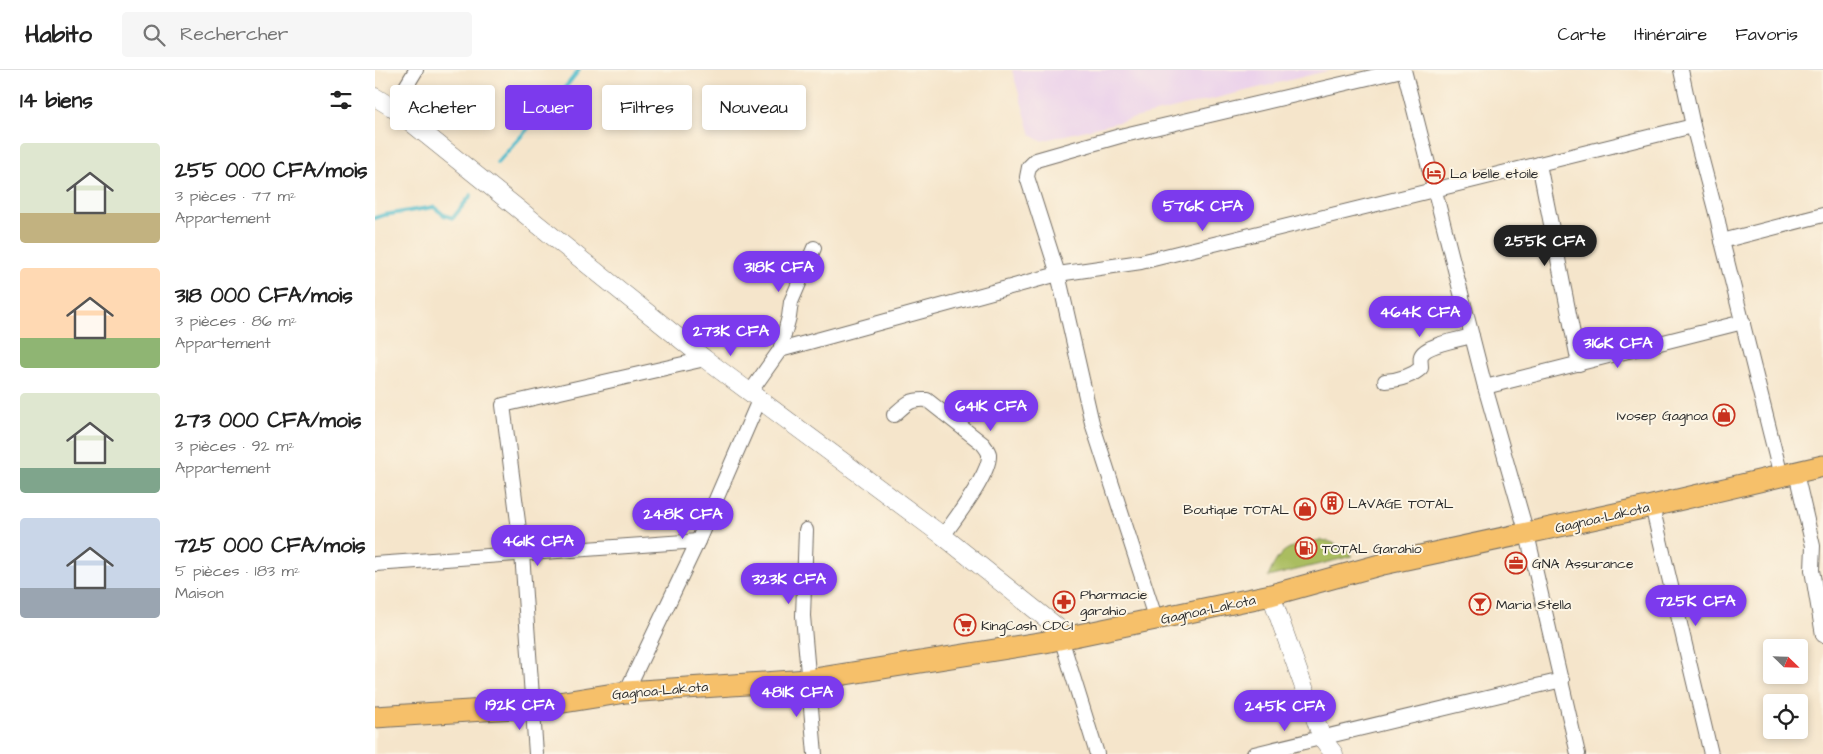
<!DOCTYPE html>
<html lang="fr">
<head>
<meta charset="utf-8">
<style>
	:root { --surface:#fff; --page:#f6f6f6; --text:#222; --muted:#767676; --line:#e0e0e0; --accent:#7c3aed }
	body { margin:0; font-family:"Architects Daughter",sans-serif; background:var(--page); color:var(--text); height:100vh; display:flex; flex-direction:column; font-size:19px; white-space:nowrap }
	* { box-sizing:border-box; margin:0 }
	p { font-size:16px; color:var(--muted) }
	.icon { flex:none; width:28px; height:28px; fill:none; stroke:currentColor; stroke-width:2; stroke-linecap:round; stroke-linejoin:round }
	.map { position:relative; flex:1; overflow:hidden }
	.drawer { display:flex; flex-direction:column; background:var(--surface); width:375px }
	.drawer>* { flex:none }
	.top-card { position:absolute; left:15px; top:15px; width:475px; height:45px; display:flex; gap:10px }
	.needle { width:32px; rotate:113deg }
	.controls { position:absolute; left:1388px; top:569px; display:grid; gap:10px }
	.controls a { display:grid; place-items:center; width:45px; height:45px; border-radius:5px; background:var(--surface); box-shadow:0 2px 8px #0003; font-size:25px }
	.price { position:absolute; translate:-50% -42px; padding:0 11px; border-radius:18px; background:var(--accent); color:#fff; font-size:16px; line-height:32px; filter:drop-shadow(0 1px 2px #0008) }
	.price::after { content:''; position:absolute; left:50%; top:30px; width:15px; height:11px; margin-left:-8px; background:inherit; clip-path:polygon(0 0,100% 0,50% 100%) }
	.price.active { background:#222; color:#fff }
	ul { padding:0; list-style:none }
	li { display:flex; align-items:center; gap:15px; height:125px; padding:0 20px }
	li span { display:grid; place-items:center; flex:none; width:140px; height:100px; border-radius:5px; color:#555 }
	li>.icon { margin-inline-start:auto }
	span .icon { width:60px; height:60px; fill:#fffc; stroke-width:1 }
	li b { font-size:21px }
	h2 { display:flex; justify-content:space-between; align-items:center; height:60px; padding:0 20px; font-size:21px }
	.chip { padding:0 18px; border-radius:5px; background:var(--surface); box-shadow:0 2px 8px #0003; font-size:18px; line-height:45px }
	.chip.active { background:var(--accent); color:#fff }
	header { display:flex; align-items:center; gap:30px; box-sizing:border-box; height:70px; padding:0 25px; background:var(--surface); border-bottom:1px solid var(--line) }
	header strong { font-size:24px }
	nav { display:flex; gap:28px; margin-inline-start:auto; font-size:18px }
	.search { width:350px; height:45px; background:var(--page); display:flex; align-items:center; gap:12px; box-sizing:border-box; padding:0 18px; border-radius:5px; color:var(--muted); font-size:19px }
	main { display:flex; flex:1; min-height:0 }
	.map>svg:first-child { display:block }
	.built { fill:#ebd1eb }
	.green { fill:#aabd61; stroke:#6a7446 }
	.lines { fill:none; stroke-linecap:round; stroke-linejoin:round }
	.stream { stroke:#50bccc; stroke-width:4 }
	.minor-casing { stroke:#726c63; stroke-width:16 }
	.tertiary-casing { stroke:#726c63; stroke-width:19 }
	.primary-casing { stroke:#726c63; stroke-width:23 }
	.minor { stroke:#fff; stroke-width:14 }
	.tertiary { stroke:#fff; stroke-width:18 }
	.primary { stroke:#f6c06b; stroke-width:21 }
	.labels { text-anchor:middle; stroke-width:4; stroke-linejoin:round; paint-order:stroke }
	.poi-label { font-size:14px; fill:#2b2b2b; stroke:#fcf5e5; text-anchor:start }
	.street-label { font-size:14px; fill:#2b2b2b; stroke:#fcf5e5 }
</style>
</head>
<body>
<header>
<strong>Habito</strong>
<div class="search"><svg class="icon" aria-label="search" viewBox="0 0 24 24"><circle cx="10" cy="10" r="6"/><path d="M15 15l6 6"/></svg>Rechercher</div>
<nav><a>Carte</a><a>Itinéraire</a><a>Favoris</a></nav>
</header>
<main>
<section class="drawer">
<h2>14 biens<svg class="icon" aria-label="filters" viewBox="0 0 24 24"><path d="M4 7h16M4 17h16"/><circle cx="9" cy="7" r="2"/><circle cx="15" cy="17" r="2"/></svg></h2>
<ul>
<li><span style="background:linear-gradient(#dfe7d0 70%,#c2b280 0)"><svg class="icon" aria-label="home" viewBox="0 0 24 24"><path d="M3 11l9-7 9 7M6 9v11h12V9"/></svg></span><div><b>255 000 CFA/mois</b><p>3 pièces · 77 m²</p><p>Appartement</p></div></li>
<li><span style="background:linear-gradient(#ffd9b3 70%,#8fb573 0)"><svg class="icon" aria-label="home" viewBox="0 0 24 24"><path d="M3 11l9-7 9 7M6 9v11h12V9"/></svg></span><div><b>318 000 CFA/mois</b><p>3 pièces · 86 m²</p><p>Appartement</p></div></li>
<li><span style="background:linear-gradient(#dfe7d0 75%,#7fa58c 0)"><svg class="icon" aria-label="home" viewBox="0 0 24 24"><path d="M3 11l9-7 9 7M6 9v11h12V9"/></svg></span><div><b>273 000 CFA/mois</b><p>3 pièces · 92 m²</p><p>Appartement</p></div></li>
<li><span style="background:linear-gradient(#c9d6e8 70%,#9aa5b1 0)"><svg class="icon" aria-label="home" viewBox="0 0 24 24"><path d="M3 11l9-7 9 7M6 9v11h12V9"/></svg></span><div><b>725 000 CFA/mois</b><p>5 pièces · 183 m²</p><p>Maison</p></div></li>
</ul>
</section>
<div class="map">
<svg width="1448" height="684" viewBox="0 0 1448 684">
	<rect width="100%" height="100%" fill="#fcf5e5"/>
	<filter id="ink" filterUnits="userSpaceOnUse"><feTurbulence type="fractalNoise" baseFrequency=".02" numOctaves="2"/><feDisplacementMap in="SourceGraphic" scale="10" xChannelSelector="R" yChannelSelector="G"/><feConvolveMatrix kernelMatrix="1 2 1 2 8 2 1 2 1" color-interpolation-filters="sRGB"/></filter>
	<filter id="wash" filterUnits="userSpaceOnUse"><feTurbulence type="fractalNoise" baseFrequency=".0096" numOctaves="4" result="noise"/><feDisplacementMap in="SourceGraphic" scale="20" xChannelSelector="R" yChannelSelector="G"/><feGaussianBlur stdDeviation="1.12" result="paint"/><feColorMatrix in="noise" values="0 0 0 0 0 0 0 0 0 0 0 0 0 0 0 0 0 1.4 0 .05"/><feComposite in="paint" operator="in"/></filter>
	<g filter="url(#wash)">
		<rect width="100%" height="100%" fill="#f5e5cb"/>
		<polygon class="built" points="637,0 956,0 666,71 656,65"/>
		<path class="green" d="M945,470C957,470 968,478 978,486L893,507C906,476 913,477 945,470Z"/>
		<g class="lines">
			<g class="stream">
				<polyline points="122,93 193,14 204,0"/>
				<polyline points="0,148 9,145 59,137 69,145 78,148 96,125"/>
			</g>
		</g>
	</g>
	<g filter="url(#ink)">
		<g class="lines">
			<g class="minor-casing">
				<g id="minor">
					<polyline points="1029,0 1110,317 1152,464 1203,684"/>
					<polyline points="1306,0 1318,56 1343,151 1347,171 1406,406"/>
					<polyline points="18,38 41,0"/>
					<polyline points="1164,94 1204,294"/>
					<polyline points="1347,171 1448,145"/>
					<polyline points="405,280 414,247 416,232 439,178"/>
					<path d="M1010,311C1023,310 1036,307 1046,298C1046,294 1045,289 1046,286C1050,275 1086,269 1097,266"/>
					<polyline points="1110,317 1368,252"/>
					<polyline points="376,321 405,280 683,204 766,192 1318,56"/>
					<path d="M519,345C532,333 535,329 552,330L608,374C610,377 613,380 614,384C616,403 580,449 568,466"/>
					<polyline points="1421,403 1438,476 1437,500 1448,565"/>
					<polyline points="1277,436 1336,684"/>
					<polyline points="431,460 428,546 440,684"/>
					<polyline points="0,494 323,471"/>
					<polyline points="781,550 717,353 683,204 652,107 654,97 661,90 745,66 1027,0"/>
					<polyline points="686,568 722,684"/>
					<polyline points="251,622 323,471 385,328"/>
					<polyline points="161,684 147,483 128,335 330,289"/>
					<polyline points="879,684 1187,610"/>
				</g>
			</g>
			<g class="tertiary-casing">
				<g id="tertiary">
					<polyline points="0,27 18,38 330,289 568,466 682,557 686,568"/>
					<polyline points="896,525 947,668 959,684"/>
				</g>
			</g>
			<g class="primary-casing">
				<polyline id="primary" points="0,647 158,637 251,622 433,610 670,572 896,525 1008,494 1277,436 1448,396"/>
			</g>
			<use href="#minor" class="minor"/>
			<use href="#tertiary" class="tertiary"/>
			<use href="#primary" class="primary"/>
		</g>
	</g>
	<defs>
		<g id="hotel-ring" transform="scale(1.125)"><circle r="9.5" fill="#fcf5e5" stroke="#c8321e" stroke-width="1.5"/><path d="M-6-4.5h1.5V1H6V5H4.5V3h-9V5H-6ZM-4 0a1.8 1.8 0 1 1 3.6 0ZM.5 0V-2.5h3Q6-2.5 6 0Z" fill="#c8321e"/></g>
		<g id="shop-ring" transform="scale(1.125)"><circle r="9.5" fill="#fcf5e5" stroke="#c8321e" stroke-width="1.5"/><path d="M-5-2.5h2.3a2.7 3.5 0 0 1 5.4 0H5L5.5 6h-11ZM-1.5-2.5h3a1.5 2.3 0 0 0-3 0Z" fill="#c8321e"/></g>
		<g id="building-ring" transform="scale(1.125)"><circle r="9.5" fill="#fcf5e5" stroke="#c8321e" stroke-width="1.5"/><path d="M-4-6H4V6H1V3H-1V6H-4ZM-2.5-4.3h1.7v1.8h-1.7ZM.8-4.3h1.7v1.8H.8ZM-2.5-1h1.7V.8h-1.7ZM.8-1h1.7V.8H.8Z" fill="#c8321e"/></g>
		<g id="fuel-ring" transform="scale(1.125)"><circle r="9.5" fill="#fcf5e5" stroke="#c8321e" stroke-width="1.5"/><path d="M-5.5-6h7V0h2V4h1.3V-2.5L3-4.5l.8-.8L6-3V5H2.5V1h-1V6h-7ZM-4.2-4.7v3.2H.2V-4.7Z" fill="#c8321e"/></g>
		<g id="office-ring" transform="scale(1.125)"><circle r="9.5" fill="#fcf5e5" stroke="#c8321e" stroke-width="1.5"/><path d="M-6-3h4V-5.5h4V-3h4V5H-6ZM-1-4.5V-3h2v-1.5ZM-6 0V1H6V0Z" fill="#c8321e"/></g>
		<g id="pharmacy-ring" transform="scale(1.125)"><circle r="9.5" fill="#fcf5e5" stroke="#c8321e" stroke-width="1.5"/><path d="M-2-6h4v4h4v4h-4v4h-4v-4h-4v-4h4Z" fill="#c8321e"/></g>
		<g id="bar-ring" transform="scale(1.125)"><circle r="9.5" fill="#fcf5e5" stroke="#c8321e" stroke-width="1.5"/><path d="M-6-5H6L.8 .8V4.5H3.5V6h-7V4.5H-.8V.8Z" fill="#c8321e"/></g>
		<g id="supermarket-ring" transform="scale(1.125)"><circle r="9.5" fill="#fcf5e5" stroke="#c8321e" stroke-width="1.5"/><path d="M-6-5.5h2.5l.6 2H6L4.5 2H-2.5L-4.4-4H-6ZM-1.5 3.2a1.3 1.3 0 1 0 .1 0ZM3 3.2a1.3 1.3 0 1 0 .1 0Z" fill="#c8321e"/></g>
	</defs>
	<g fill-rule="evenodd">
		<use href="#hotel-ring" x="1059" y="103"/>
		<use href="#shop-ring" x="1349" y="345"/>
		<use href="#building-ring" x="957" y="433"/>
		<use href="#shop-ring" x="930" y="439"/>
		<use href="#fuel-ring" x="931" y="478"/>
		<use href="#office-ring" x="1141" y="493"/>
		<use href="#pharmacy-ring" x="689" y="532"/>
		<use href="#bar-ring" x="1105" y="534"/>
		<use href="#supermarket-ring" x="590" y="555"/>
	</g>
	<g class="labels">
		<g class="poi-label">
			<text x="1075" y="108">La belle etoile</text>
			<text x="1333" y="350" text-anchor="end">Ivosep Gagnoa</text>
			<text x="973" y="438">LAVAGE TOTAL</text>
			<text x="914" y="444" text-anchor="end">Boutique TOTAL</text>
			<text x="947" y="483">TOTAL Garahio</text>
			<text x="1157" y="498">GNA Assurance</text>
			<text x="705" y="529">Pharmacie<tspan x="705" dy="16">garahio</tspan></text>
			<text x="1121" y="539">Maria Stella</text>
			<text x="606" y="560">KingCash CDCI</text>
		</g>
		<g class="street-label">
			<text transform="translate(1227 447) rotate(-13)" y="5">Gagnoa-Lakota</text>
			<text transform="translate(833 539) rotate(-12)" y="5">Gagnoa-Lakota</text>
			<text transform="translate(285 620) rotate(-5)" y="5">Gagnoa-Lakota</text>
		</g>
	</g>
</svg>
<div class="controls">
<a><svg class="needle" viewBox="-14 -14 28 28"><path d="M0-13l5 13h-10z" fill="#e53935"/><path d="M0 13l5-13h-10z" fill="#767676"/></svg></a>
<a><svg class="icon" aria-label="locate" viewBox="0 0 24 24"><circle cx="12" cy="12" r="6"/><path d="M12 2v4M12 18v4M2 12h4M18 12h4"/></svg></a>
</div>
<b class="price" style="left:828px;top:162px">576K CFA</b>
<b class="price active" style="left:1170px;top:197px">255K CFA</b>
<b class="price" style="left:404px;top:223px">318K CFA</b>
<b class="price" style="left:1045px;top:268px">464K CFA</b>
<b class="price" style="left:356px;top:287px">273K CFA</b>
<b class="price" style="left:1243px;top:299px">316K CFA</b>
<b class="price" style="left:616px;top:362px">641K CFA</b>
<b class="price" style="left:308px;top:470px">248K CFA</b>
<b class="price" style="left:163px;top:497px">461K CFA</b>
<b class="price" style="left:414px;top:535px">323K CFA</b>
<b class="price" style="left:1321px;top:557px">725K CFA</b>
<b class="price" style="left:422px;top:648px">481K CFA</b>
<b class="price" style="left:145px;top:661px">192K CFA</b>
<b class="price" style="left:910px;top:662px">245K CFA</b>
<div class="top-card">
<a class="chip">Acheter</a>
<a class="chip active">Louer</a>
<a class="chip">Filtres</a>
<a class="chip">Nouveau</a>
</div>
</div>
</main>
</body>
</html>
